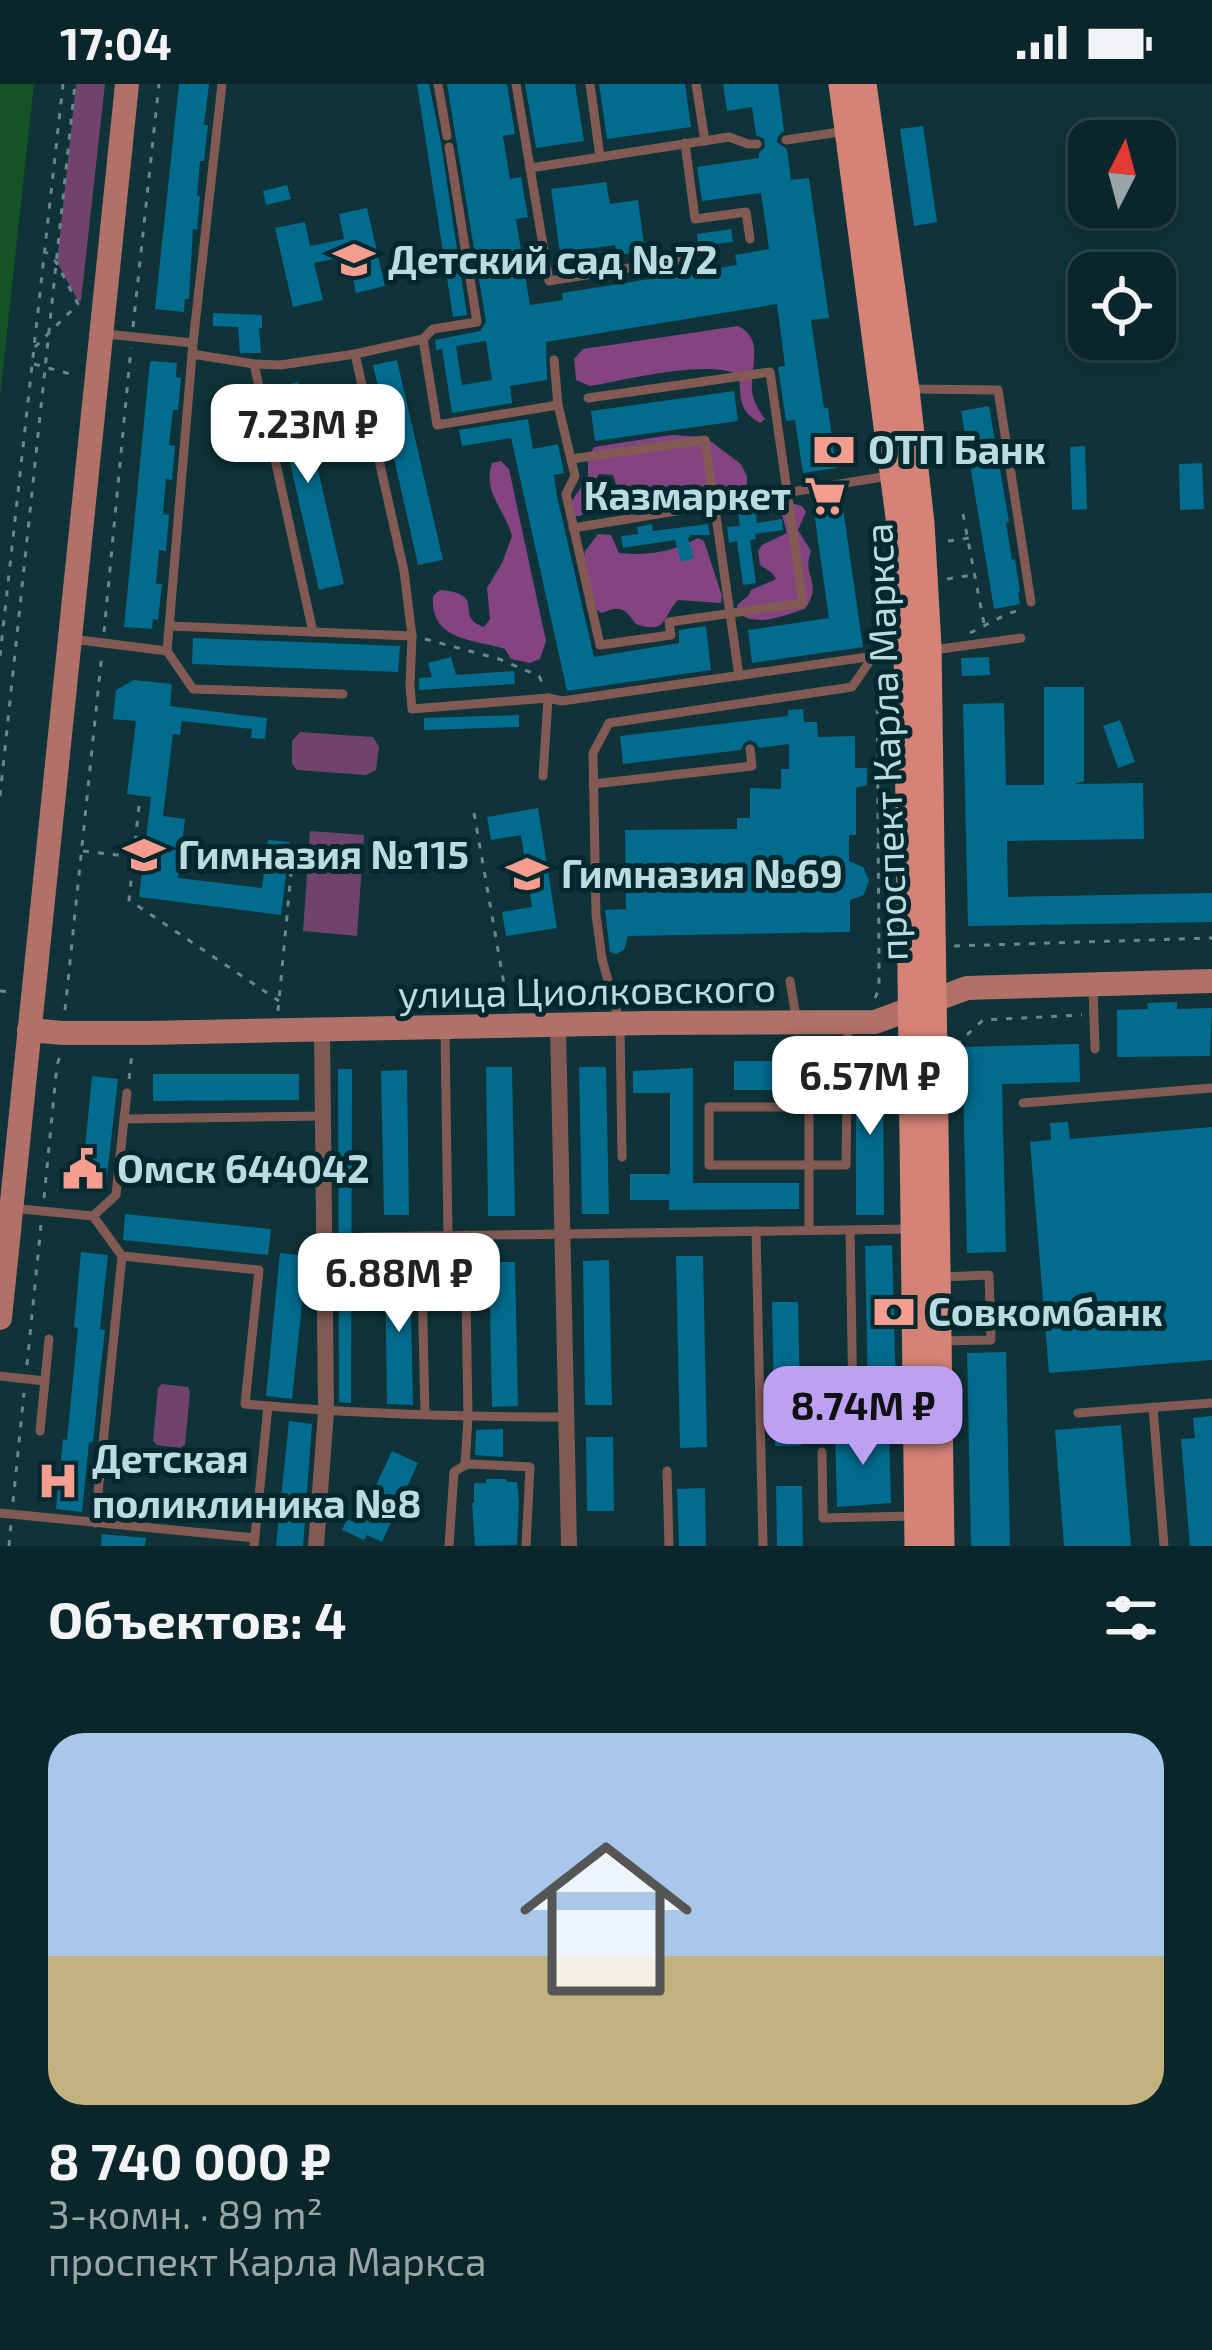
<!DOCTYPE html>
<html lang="ru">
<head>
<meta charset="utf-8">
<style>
	:root { --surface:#0b262a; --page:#193236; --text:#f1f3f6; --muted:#9aa5a8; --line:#2b4347; --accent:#bca0f2 }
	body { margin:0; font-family:"Exo 2",sans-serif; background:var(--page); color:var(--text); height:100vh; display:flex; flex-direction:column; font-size:45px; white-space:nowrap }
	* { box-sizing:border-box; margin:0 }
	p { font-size:39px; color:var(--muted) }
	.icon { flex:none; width:66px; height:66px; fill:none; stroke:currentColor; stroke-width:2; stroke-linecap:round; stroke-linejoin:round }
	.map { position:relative; height:1462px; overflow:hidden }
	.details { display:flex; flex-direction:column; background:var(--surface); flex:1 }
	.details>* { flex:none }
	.needle { width:78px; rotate:6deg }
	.controls { position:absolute; left:1068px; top:36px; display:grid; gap:24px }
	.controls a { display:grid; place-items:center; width:108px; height:108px; border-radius:24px; background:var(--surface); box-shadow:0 6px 18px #0003,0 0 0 3px var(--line); font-size:60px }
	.price { position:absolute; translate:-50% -102px; padding:0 27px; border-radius:24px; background:#fff; color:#222; font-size:39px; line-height:78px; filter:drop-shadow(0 3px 6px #0008) }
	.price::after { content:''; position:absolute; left:50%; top:72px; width:36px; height:27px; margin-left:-18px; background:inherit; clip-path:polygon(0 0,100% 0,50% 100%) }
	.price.active { background:var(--accent); color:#111 }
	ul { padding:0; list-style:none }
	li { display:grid; align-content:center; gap:24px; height:636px; padding:0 48px }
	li+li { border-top:3px solid var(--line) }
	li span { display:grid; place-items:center; height:372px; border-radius:36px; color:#555 }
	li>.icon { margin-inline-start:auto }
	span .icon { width:216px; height:216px; fill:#fffc; stroke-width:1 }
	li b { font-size:51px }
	h2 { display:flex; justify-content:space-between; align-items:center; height:144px; padding:0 48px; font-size:51px }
	.status { display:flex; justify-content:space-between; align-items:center; height:84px; padding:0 60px; background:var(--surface); direction:ltr }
	.status svg { height:33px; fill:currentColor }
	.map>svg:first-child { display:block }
	.green { fill:#6f436c }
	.forest { fill:#844381 }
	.water { fill:#145326 }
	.building { fill:#026c8e; fill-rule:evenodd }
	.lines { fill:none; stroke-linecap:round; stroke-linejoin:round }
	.path { stroke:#66888e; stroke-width:3; stroke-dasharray:6 9; stroke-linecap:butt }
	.service { stroke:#825a53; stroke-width:9 }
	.minor { stroke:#825a53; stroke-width:16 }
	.secondary { stroke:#b17168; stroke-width:24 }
	.primary { stroke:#d58377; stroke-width:27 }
	.labels { text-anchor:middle; stroke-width:10; stroke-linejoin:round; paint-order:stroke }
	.poi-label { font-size:39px; font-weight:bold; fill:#bbdbe1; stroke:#03292e; text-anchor:start }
	.street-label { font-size:39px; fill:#bbdbe1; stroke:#03292e }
</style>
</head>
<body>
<div class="status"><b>17:04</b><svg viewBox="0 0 49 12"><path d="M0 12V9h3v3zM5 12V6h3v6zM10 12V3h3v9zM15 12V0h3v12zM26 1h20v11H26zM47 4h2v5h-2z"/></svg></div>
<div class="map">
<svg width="1212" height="1462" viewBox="0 0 1212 1462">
	<rect width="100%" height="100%" fill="#0f3338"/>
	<g class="green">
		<polygon points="76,0 105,0 81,217 78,217 57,178"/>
		<polygon points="300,648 373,653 379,663 376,686 366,691 297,686 292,680 292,657"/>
		<polygon points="310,747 364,751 357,852 303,847"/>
		<polygon points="162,1300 188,1303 190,1309 185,1361 180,1364 157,1361 153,1357 158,1304"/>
	</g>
	<g class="forest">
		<path d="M738,242C765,255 750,283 752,307C753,318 759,326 765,335L760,339C738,326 741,315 739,291C705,275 628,296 590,302L576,296L574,275L583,265Z"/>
		<polygon points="671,351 705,353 741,380 747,392 747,405 735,411 632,430 625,427 613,391 599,390 588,407 586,427 580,432 573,432 571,418 588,393 588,373 594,363"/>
		<path d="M501,377L509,385L546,557L540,575L530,579L511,575L505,565C474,555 430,558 433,512L440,506C489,510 452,532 484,543L490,535L487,504L502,479L512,452C505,426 482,407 492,379Z"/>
		<path d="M784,417L802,422L806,428L798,446L811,467C801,495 824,496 805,525C783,531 758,544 738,529L737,521L748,512L751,506L776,495L772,489L760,481L758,467L762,461L787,449L780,424Z"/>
		<path d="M598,450L611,451L619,469C649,472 671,468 698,454L704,457L722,512L721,519L678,516C662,533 667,551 636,540C625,524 620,521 602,529L595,525L584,474L585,467Z"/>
	</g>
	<polygon class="water" points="0,0 34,0 0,312"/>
	<g class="building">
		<polygon points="179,0 209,0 204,41 208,41 204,77 200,77 197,112 200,112 197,146 193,145 189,215 185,215 184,228 155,225"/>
		<polygon points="417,0 429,0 441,59 467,231 453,233"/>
		<path d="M447,0H507L515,50L503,52L510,95L521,93L528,133L516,135L530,221L563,216L562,209L737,181L735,171L769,165L761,109L702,117L697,83L759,74V69L765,63L764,55L756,51L752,23L727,27L723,0H778L784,47L778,52L777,58L787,65L791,96L809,94L829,234L811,236L824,324H828L836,384L803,389L795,336L786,337L778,283L785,282L777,220L546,258L547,296L510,302L512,319L452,329L442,265L436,266L435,256L480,247L486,238ZM486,257L492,296L462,301L456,262Z"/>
		<polygon points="525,0 575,0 584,57 536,64"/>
		<polygon points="599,0 685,0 691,43 607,55"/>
		<polygon points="923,42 937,138 914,142 900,45"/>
		<polygon points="606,98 610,120 638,116 645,167 617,171 615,161 560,169 551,105"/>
		<polygon points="287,101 291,115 266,121 263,107"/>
		<polygon points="367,124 385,202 356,209 348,172 314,179 323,216 293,223 275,144 305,138 310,162 344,155 339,130"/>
		<polygon points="731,145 733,158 698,162 697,150"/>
		<polygon points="213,229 262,231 262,244 259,244 261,269 240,269 238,243 213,242"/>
		<polygon points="397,276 443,476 418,481 373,281"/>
		<polygon points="150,277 177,279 176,293 181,294 178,326 173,326 169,361 175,362 172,396 166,395 163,430 169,431 166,467 159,466 156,500 162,500 158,536 153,535 152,545 124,543"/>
		<polygon points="298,298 344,500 319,506 273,304"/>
		<polygon points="734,307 738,337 595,357 591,327"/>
		<polygon points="989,322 1009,438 1006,439 1012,476 1015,475 1020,508 1018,509 1020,520 994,525 961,327"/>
		<polygon points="528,335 533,365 558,360 564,389 554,391 557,412 594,573 679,559 679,546 706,542 711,586 567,607 511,354 462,362 459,346"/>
		<polygon points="1085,362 1087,425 1072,426 1070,363"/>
		<polygon points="1202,379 1204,425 1180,426 1179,380"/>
		<polygon points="841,410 863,563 752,579 748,546 829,534 812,414"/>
		<polygon points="756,427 757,439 782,435 783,446 755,450 756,455 750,456 756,499 743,501 737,457 729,459 727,443 740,442 738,429"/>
		<polygon points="652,440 653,447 708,440 710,451 691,451 688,454 694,474 681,478 675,456 623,464 621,452 638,450 637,443"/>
		<polygon points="193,554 400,562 398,588 192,580"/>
		<polygon points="451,573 456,591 514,587 515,600 419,606 419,594 432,593 428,579"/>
		<polygon points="989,573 990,591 962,592 961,574"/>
		<polygon points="134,596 172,600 170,622 267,634 265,655 251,654 252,645 182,637 180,651 173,650 163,732 185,735 178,794 262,804 268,756 290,758 281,831 139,813 151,713 127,710 136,637 113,635 116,606"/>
		<polygon points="1044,603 1084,603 1084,697 1075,700 1143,699 1144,755 1007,757 1008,813 1212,809 1212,838 968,842 963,620 1004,619 1006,701 1044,701"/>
		<polygon points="803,625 804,638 817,638 818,653 855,652 855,684 867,684 867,701 856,704 856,751 849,751 849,777 863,783 869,796 864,811 850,816 850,848 628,852 624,866 616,870 610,868 605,826 626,825 625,746 737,745 737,734 750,734 750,704 781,705 781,685 789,685 789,660 759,664 756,659 750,656 744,659 741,666 623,680 620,652 788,632 788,626"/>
		<polygon points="519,631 519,643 424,646 424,634"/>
		<polygon points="1120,636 1135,678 1118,684 1103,642"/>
		<polygon points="538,724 557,844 506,852 502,828 532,823 521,751 491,756 487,733"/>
		<polygon points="1177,918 1177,925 1212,924 1210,972 1117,973 1117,926 1148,925 1147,919"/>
		<polygon points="1079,960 1080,998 1002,1000 1006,1168 967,1169 962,963"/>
		<rect x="734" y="977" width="90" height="29"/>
		<polygon points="856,977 883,977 884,1131 856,1131"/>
		<polygon points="486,983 512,983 515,1132 488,1132"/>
		<polygon points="579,983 606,983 609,1130 582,1130"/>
		<polygon points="693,984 693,1099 799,1099 799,1125 669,1126 669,1116 630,1116 630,1090 670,1090 670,1009 633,1009 633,987"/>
		<polygon points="338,985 352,985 351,1319 339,1318"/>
		<polygon points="407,986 409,1131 384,1131 381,987"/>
		<polygon points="153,990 299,990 299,1016 153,1017"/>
		<polygon points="92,992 118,995 105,1109 81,1106"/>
		<polygon points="1068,1038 1070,1055 1212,1043 1212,1276 1049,1289 1030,1058 1051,1056 1050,1039"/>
		<polygon points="125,1130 271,1145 268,1171 123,1156"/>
		<polygon points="892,1161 896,1306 868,1307 865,1162"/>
		<polygon points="81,1168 108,1171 100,1245 105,1246 99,1298 93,1358 89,1358 82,1428 56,1425 63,1355 67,1356 78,1244 74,1243"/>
		<polygon points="280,1169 307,1172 292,1315 266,1312"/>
		<polygon points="676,1172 703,1172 707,1363 680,1364"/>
		<polygon points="609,1176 612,1321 585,1321 583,1177"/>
		<polygon points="489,1178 515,1178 518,1322 492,1323"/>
		<polygon points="385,1180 410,1180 413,1321 387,1320"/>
		<polygon points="772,1218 798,1218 801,1362 775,1362"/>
		<polygon points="1006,1268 1010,1462 971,1462 967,1269"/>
		<polygon points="1212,1332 1212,1462 1190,1462 1181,1355 1195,1354 1193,1334"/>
		<polygon points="289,1337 312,1340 303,1462 276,1462"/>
		<polygon points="1121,1341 1131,1462 1064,1462 1055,1346"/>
		<polygon points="503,1345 503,1373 475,1371 476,1346"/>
		<polygon points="835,1346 889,1349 891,1419 837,1423"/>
		<polygon points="586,1353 613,1353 614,1427 587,1427"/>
		<polygon points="392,1367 418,1379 382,1458 367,1451 364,1456 342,1446 347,1435 358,1440"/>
		<polygon points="486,1395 506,1395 507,1398 517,1398 519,1418 517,1461 475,1462 472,1419 474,1419 474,1399 486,1399"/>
		<polygon points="776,1402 802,1402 803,1462 777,1462"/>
		<polygon points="705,1404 706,1462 679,1462 677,1405"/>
		<polygon points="102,1450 146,1454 145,1462 101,1462"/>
	</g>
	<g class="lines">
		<g class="path">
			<polyline points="133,243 159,0"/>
			<polyline points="35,263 78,220 56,178 46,168"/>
			<polyline points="34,280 77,292"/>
			<polyline points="963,430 985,545"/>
			<polyline points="948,457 969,454"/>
			<polyline points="947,495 973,491"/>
			<polyline points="104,548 131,264"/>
			<polyline points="970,549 1009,529 1022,526"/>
			<polyline points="425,555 499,575 539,592 545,605"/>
			<polyline points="0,572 63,0"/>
			<polyline points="0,712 75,0"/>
			<polyline points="139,722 129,816 279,917"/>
			<polyline points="474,729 508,923"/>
			<polyline points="83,767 133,773"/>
			<polyline points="954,862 1212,854"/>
			<polyline points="0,907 12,908"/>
			<polyline points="875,914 879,905 879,875 877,587"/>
			<polyline points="65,926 102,569"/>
			<polyline points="278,927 293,768"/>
			<polyline points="956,961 983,936 1082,931"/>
			<polyline points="129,995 132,969"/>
			<polyline points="44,1114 57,981 61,969"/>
			<polyline points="27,1281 41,1141"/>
			<polyline points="13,1418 24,1309"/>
			<polyline points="9,1462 11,1440"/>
		</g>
		<g class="service">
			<polyline points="222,0 193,259 167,567 193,605 343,610"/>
			<polyline points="438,0 447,52"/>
			<polyline points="516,0 549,197 678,176"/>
			<polyline points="590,0 600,73"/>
			<polyline points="696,0 705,57"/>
			<polyline points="786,56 846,47"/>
			<polyline points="685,59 695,135 746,128 750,155"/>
			<polyline points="530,84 729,53 748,60 757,60"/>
			<polyline points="106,250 193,259"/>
			<polyline points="423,255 437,341 558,321"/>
			<polyline points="192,270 254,280 280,281 355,270 423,255 433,245 477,238 449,63"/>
			<polyline points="355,270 404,487 412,552"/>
			<polyline points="554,276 558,321 575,392 566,410 600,561 671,551 669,538 803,519 770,288 588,314"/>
			<polyline points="254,280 313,548"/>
			<polyline points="913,305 998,306 1031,518"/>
			<polyline points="571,375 705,356 739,592"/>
			<polyline points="573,444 888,392"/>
			<polyline points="170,542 412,552 410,602 412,625 548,614 562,617 902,568"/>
			<polyline points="72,555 167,567"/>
			<polyline points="933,566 1021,554"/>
			<polyline points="543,692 548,614"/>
			<polyline points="593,700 752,682 750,665"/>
			<polyline points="790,897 796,933"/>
			<polyline points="1093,904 1095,965"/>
			<polyline points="445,947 448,1152"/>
			<polyline points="1023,1019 1212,1004"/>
			<polyline points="846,1023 709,1023 709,1081 846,1081 848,939"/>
			<polyline points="124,1035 127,1009"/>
			<polyline points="622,1073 620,940 602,875 596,831 593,669 609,639 852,603 874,571"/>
			<polyline points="11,1124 93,1132 122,1172 95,1439"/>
			<polyline points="93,1132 116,1111 124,1035 323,1032"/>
			<polyline points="809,1146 809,1023"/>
			<polyline points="850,1146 853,1320 913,1319"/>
			<polyline points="756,1147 763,1462"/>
			<polyline points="465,1151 468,1333 465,1381"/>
			<polyline points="421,1152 425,1331"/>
			<polyline points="363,1153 909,1145"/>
			<path d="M122,1172L259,1186L245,1320C352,1330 459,1333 566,1333"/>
			<polyline points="939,1257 991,1256 989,1191 942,1193"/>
			<polyline points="0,1292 45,1297"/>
			<polyline points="1153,1323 1164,1462"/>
			<polyline points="1078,1329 1212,1319"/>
			<polyline points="40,1347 49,1255"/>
			<polyline points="822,1368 823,1434 914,1432"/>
			<polyline points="667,1387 669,1462"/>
			<polyline points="0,1429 255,1454"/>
			<polyline points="254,1462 268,1322"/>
			<polyline points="449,1462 454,1388 465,1381 472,1380 530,1383 526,1462"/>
		</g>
		<g class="minor">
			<polyline points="558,943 569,1462"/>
			<polyline points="316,1462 326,1328 322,947"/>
		</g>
		<g class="secondary">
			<polyline points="29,946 63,949 146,949 647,939 875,938 967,904 1212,897"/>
			<polyline points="0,1234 127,0"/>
		</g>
		<g class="primary">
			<polyline points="842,0 900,441 907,562 918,1462"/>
			<polyline points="863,0 906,306 921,439 928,562 941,1462"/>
		</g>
	</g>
	<defs>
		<g id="school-bare" transform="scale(3.24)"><path d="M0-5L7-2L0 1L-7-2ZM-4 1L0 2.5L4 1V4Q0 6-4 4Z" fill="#f59d8f" stroke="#03292e" stroke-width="2.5" paint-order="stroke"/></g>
		<g id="bank-bare" transform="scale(3.24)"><path d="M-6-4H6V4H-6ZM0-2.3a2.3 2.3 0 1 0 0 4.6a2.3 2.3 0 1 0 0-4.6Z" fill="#f59d8f" stroke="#03292e" stroke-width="2.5" paint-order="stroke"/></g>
		<g id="supermarket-bare" transform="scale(3.24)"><path d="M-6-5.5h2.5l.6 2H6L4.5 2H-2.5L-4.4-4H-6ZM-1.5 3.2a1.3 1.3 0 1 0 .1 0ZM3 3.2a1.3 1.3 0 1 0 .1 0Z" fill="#f59d8f" stroke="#03292e" stroke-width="2.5" paint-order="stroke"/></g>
		<g id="civic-bare" transform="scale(3.24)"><path d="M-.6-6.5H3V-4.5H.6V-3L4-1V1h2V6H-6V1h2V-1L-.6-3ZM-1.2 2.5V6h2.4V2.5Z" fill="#f59d8f" stroke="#03292e" stroke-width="2.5" paint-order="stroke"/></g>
		<g id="hospital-bare" transform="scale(3.24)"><path d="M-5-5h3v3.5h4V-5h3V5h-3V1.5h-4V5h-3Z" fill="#f59d8f" stroke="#03292e" stroke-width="2.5" paint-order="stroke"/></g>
	</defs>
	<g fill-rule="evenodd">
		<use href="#school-bare" x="354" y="176"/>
		<use href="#bank-bare" x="834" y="366"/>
		<use href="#supermarket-bare" x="825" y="412"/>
		<use href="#school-bare" x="144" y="771"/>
		<use href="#school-bare" x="527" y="790"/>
		<use href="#civic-bare" x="83" y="1085"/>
		<use href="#bank-bare" x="894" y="1228"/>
		<use href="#hospital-bare" x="58" y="1397"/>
	</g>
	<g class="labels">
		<g class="poi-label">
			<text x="388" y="190">Детский сад №72</text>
			<text x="868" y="380">ОТП Банк</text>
			<text x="791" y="426" text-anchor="end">Казмаркет</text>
			<text x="178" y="785">Гимназия №115</text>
			<text x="561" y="804">Гимназия №69</text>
			<text x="117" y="1099">Омск 644042</text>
			<text x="928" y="1242">Совкомбанк</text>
			<text x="92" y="1389">Детская<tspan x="92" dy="45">поликлиника №8</tspan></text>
		</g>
		<g class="street-label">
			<text transform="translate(886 658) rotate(-92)" y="14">проспект Карла Маркса</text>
			<text transform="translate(587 907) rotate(-1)" y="14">улица Циолковского</text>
		</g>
	</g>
</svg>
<div class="controls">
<a><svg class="needle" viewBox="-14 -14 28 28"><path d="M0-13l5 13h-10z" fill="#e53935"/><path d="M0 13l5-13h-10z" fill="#9aa5a8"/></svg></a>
<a><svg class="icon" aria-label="locate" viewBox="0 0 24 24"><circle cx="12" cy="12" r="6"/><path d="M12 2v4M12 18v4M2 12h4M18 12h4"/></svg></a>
</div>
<b class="price" style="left:308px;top:402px">7.23M ₽</b>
<b class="price" style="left:870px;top:1054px">6.57M ₽</b>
<b class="price" style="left:399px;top:1251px">6.88M ₽</b>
<b class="price active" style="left:863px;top:1384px">8.74M ₽</b>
</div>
<section class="details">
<h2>Объектов: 4<svg class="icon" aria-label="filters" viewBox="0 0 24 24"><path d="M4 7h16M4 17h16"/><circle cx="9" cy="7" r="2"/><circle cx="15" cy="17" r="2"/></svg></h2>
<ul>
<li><span style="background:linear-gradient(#a9c7e8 60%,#c2b280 0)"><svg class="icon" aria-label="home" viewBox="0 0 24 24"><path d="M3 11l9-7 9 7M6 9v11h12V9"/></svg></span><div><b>8 740 000 ₽</b><p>3-комн. · 89 m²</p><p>проспект Карла Маркса</p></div></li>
</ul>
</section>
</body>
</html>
